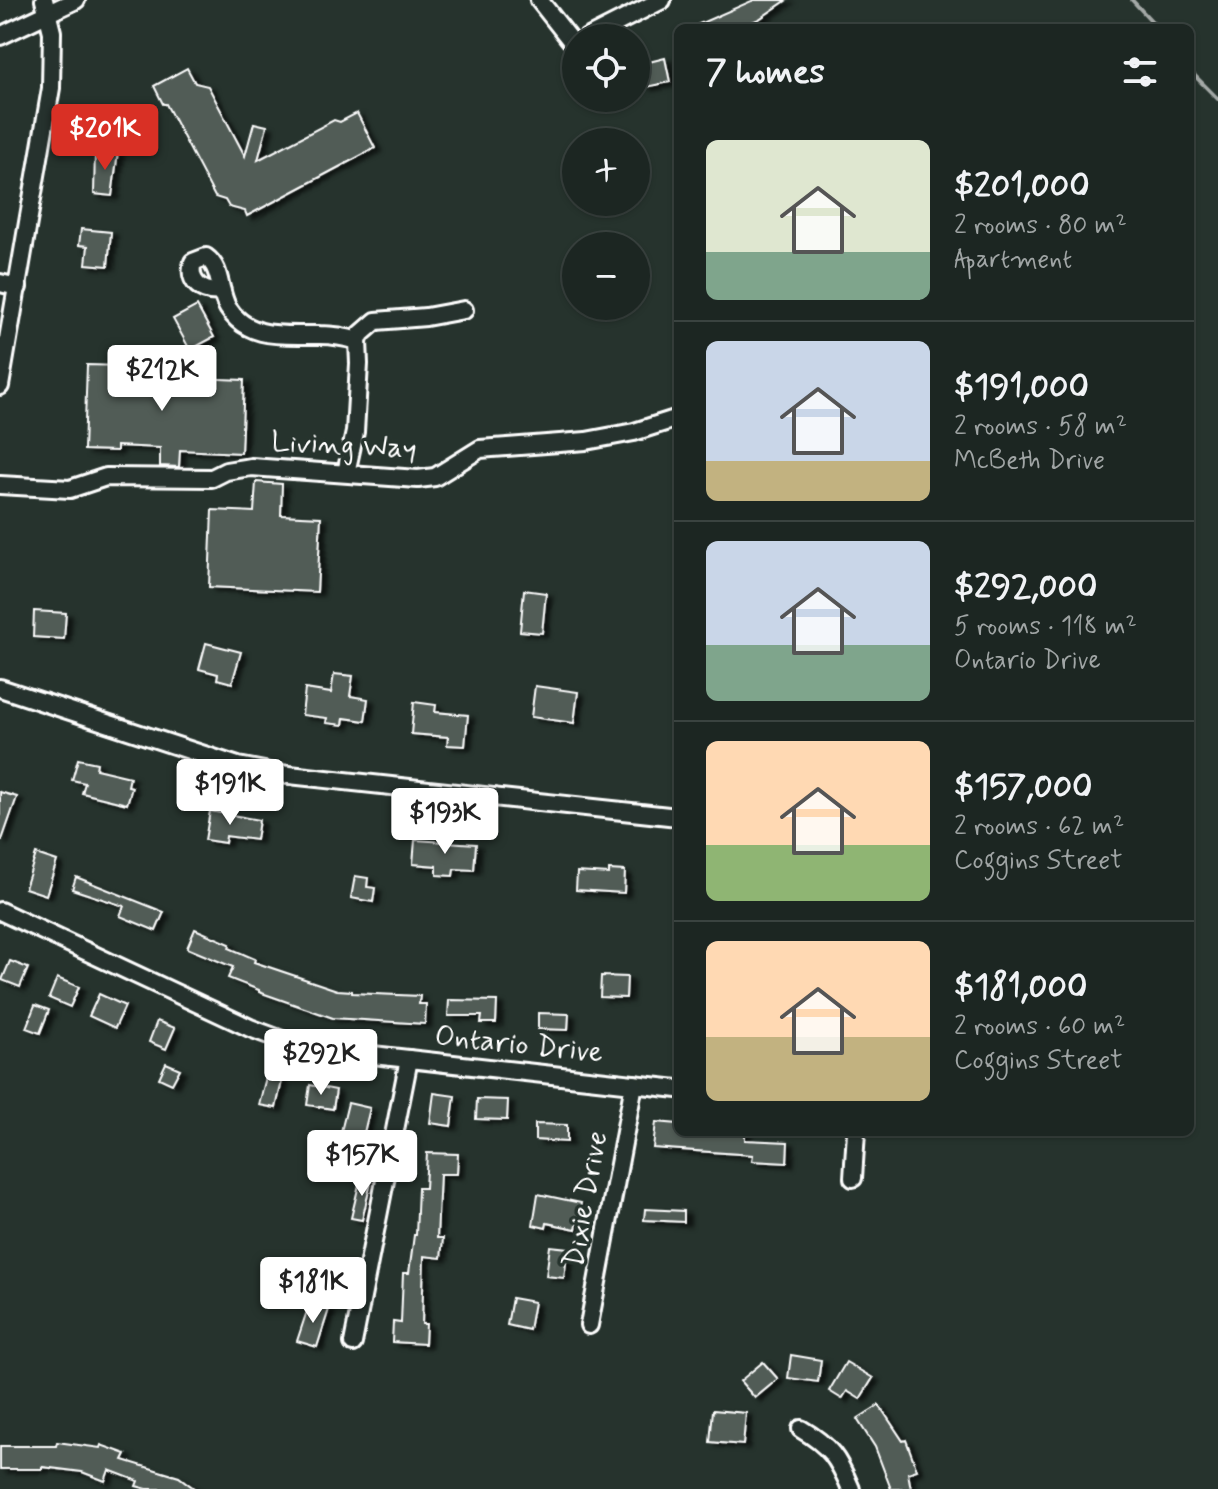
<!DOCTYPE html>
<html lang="en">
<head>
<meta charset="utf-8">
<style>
	:root { --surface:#1c2622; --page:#252e2a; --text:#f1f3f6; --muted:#a0a5a5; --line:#3a4340; --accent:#d93025 }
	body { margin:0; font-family:Mynerve,sans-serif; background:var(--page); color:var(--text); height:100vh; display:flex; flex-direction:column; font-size:30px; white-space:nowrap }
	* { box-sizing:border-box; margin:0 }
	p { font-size:26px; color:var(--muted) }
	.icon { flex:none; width:44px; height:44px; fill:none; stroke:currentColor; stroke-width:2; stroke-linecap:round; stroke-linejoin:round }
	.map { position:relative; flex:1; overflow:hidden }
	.sheet { position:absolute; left:674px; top:24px; width:520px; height:1112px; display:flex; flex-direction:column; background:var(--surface); border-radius:12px; box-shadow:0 2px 6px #0004,0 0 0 2px var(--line) }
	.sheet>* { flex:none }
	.controls { position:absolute; left:562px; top:24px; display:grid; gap:16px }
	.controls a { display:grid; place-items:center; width:88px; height:88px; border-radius:50%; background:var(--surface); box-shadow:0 2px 6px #0004,0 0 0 2px var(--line); font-size:40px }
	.price { position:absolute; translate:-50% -68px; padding:0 18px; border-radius:8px; background:#fff; color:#222; font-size:26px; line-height:52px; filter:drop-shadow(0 2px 4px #0008) }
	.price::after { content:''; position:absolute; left:50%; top:48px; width:24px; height:18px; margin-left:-12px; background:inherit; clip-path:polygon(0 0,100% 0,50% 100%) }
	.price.active { background:var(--accent); color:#fff }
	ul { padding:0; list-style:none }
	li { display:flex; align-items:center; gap:24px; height:200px; padding:0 32px }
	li+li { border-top:2px solid var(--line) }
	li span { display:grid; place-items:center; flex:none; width:224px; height:160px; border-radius:12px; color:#555 }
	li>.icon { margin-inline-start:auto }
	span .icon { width:96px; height:96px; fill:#fffc; stroke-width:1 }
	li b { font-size:34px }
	h2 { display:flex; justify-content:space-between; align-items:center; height:96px; padding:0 32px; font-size:34px }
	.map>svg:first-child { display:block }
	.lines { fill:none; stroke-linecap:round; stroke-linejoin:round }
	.stream { stroke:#a4a9a7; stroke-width:4 }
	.building { fill:#515c57; stroke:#fff; stroke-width:2; filter:url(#shadow) }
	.minor-casing { stroke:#fff; stroke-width:22 }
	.minor { stroke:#26332d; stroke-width:16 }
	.labels { text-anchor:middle; stroke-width:7; stroke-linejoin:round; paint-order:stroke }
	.street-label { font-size:30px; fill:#fff; stroke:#26332d }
</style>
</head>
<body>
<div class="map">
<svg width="1218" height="1489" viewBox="0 0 1218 1489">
	<defs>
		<filter id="shadow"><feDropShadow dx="6" dy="3.5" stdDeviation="2" flood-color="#0009"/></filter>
	</defs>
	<rect width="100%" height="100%" fill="#26332d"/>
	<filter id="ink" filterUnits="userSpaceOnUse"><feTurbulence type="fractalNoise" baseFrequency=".0125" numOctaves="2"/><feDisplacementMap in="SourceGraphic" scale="16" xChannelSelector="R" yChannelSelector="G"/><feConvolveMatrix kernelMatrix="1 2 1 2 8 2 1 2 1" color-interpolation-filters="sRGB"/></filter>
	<g filter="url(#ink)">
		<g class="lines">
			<g class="stream">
				<polyline points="1132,0 1158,28"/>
				<polyline points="1190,71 1218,99"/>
			</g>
		</g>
		<g class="building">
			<polygon points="754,0 787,0 759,19 738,28 690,28"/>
			<polygon points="665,58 670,82 646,87 641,64"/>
			<polygon points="187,68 195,83 208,86 245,156 254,123 267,126 258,160 334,120 340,122 357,113 375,148 247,216 245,211 229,207 225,200 215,197 166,104 163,104 154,86"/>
			<polygon points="95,150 118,152 112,196 94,194"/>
			<polygon points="81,229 111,232 108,266 86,264 88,246 79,245"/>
			<polygon points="197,306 214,337 190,350 173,319"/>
			<polygon points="87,365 122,366 122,375 244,380 241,453 180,450 179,467 160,466 160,448 117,446 117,451 84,450"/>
			<polygon points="256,482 282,484 281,515 321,517 317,592 209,587 212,510 254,512"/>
			<polygon points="524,590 546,593 542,633 520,631"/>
			<polygon points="34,611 66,613 64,639 33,637"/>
			<polygon points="206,643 241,652 232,683 217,679 218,674 199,669"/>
			<polygon points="334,674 353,676 350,696 368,699 365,721 344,718 343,725 326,723 327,718 302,715 305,689 331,693"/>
			<polygon points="535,686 578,692 574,723 531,717"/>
			<polygon points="414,702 436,705 435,712 468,715 465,746 447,745 448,737 411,734"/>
			<polygon points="78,759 97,763 96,769 130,777 128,786 132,787 127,804 82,793 85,783 72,780"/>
			<polygon points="0,792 17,797 2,840 0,840"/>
			<polygon points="210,811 259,820 256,840 226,836 225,843 205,840"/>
			<polygon points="415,840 476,844 474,870 454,869 453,876 437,875 437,866 413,864"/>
			<polygon points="36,854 57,861 46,895 25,888"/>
			<polygon points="609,870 625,871 624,893 576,890 577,872 609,874"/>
			<polygon points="355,876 368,878 367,887 375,888 373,902 351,898"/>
			<polygon points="76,877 164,912 156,931 120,916 124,906 72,889"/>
			<polygon points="195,929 230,944 229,948 255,959 254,962 337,990 352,991 352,993 420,996 419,1004 426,1004 425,1024 333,1018 259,992 259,990 228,978 233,967 187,948"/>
			<polygon points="10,961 28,968 20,987 2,980"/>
			<polygon points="601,976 627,977 626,998 600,997"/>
			<polygon points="57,978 79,987 70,1007 49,998"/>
			<polygon points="99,994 125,1006 115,1028 89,1016"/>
			<polygon points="449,1000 497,1001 496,1023 481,1023 482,1016 448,1016"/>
			<polygon points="35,1005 49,1010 40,1033 26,1028"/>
			<polygon points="538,1013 569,1014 568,1030 538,1029"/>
			<polygon points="157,1021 175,1028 166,1049 149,1042"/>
			<polygon points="166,1063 180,1069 172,1084 159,1078"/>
			<polygon points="266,1077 282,1081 276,1108 259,1105"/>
			<polygon points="310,1085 336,1090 333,1109 307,1105"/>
			<polygon points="434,1093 455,1096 451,1126 430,1123"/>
			<polygon points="477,1099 508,1100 507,1120 476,1119"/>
			<polygon points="348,1103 370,1108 358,1157 336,1152"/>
			<polygon points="656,1122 678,1124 678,1132 745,1132 745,1140 788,1142 787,1163 752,1161 753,1155 653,1148"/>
			<polygon points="535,1124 567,1125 567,1142 535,1140"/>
			<polygon points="427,1153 458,1154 457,1174 440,1174 437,1238 443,1238 441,1258 424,1256 422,1324 426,1324 425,1344 392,1342 393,1322 401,1323 403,1273 409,1273 414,1235 416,1235 418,1188 425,1188"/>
			<polygon points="361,1176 372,1178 362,1220 351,1218"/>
			<polygon points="538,1194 581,1203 576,1229 547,1223 546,1228 533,1225"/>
			<polygon points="645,1209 684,1211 684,1222 644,1220"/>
			<polygon points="550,1246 568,1248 564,1278 546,1276"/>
			<polygon points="512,1298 534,1302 529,1330 507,1325"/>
			<polygon points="310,1302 329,1309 317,1347 297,1341"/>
			<polygon points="791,1355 821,1360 818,1382 788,1378"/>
			<polygon points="763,1362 778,1379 755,1398 740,1381"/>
			<polygon points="846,1362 873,1378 860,1399 847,1391 842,1399 829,1391"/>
			<polygon points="879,1405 903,1441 906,1440 917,1470 908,1473 911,1489 891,1489 875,1447 857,1419"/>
			<polygon points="713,1410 746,1413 743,1445 710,1442"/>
			<polygon points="57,1442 100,1448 101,1445 126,1454 123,1460 179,1477 195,1489 147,1489 136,1486 138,1481 109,1470 105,1481 82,1472 42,1467 42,1469 0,1469 0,1446 56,1446"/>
		</g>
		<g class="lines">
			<g class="minor-casing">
				<g id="minor">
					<polyline points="539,0 576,47"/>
					<polyline points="0,36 76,0"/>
					<polyline points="587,38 662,0"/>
					<polyline points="0,283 18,287"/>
					<path d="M222,291C202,294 187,282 193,262L206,257C222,268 218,291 228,308C249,341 286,334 320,335C333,335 345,337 358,341"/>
					<polyline points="0,386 51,88 52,32 44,0"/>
					<polyline points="346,473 355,432 359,364 358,341 361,334 376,321 426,317 464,310"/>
					<polyline points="0,485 70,489 106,477 212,478 226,471 251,467 418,479 435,477 480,449 586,441 634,432 678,418"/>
					<polyline points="0,688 238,766 280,774 678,817"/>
					<polyline points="0,911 250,1028 301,1047 678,1089"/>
					<polyline points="853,1178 856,1132"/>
					<polyline points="589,1325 634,1084"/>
					<polyline points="353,1343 409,1059"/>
					<path d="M801,1429C830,1446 838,1458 851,1489"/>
				</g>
			</g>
			<use href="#minor" class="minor"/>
		</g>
	</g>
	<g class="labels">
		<g class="street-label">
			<text transform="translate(344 444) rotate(3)" y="10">Living Way</text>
			<text transform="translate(519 1043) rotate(6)" y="10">Ontario Drive</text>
			<text transform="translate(584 1199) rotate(-80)" y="10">Dixie Drive</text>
		</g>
	</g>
</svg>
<div class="controls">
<a><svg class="icon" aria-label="locate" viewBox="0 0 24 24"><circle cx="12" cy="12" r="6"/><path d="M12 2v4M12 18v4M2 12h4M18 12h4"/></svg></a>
<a>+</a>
<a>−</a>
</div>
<b class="price active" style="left:105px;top:172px">$201K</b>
<b class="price" style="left:162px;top:413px">$212K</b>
<b class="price" style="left:230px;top:827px">$191K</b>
<b class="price" style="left:445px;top:856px">$193K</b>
<b class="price" style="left:321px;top:1097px">$292K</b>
<b class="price" style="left:362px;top:1198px">$157K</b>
<b class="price" style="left:313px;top:1325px">$181K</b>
<section class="sheet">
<h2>7 homes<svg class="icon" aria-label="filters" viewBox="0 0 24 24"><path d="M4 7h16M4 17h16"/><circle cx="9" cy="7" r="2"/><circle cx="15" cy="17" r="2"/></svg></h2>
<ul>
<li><span style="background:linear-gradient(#dfe7d0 70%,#7fa58c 0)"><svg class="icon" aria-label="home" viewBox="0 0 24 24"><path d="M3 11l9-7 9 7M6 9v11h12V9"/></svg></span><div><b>$201,000</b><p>2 rooms · 80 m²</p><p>Apartment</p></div></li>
<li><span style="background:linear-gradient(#c9d6e8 75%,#c2b280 0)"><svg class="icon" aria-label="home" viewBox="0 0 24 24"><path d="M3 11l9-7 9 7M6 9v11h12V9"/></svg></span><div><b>$191,000</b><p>2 rooms · 58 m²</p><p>McBeth Drive</p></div></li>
<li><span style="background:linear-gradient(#c9d6e8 65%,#7fa58c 0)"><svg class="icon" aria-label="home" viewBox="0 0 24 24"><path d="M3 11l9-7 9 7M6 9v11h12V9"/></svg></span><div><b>$292,000</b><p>5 rooms · 118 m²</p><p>Ontario Drive</p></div></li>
<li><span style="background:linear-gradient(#ffd9b3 65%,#8fb573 0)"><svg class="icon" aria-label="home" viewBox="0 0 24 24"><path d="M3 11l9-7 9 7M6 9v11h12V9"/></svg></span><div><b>$157,000</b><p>2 rooms · 62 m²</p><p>Coggins Street</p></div></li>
<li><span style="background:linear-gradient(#ffd9b3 60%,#c2b280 0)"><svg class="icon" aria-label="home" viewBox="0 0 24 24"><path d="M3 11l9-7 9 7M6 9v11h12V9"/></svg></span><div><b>$181,000</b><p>2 rooms · 60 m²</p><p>Coggins Street</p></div></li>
</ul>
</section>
</div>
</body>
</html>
